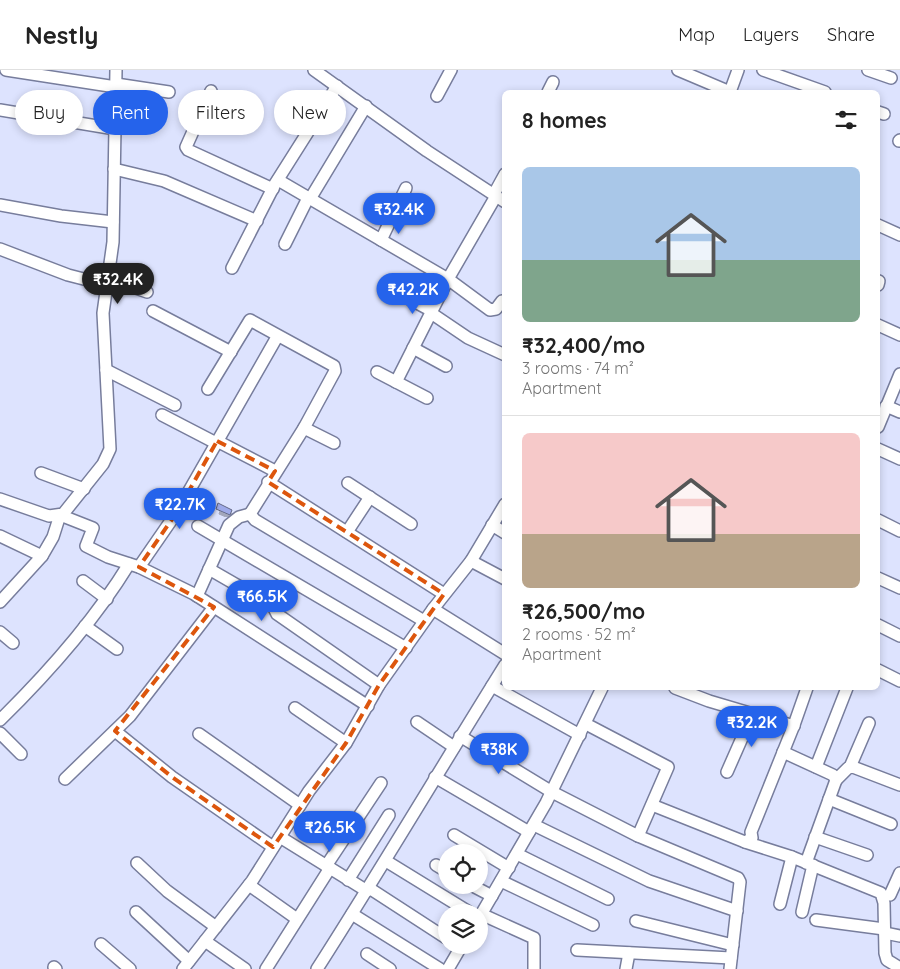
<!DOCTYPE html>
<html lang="en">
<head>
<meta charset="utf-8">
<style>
	:root { --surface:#fff; --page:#f6f6f6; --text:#222; --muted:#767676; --line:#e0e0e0; --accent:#2563eb }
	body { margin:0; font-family:Quicksand,sans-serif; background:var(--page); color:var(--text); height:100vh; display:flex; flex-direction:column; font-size:19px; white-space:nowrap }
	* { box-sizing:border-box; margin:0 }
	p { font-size:16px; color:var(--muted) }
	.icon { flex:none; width:28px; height:28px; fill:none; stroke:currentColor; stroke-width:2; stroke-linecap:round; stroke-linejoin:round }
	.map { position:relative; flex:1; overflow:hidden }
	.details { position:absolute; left:502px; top:20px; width:378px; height:600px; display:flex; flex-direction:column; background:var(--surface); border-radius:8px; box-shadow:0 2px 8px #0003 }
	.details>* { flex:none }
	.banner { position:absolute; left:15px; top:20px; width:412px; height:45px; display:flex; gap:10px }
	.controls { position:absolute; left:438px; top:774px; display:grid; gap:10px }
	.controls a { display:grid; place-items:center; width:50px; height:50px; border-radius:50%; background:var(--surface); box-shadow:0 2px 8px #0003; font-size:25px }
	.price { position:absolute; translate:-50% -42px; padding:0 11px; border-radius:18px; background:var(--accent); color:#fff; font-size:16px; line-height:32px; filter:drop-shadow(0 1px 2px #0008) }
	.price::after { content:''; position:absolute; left:50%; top:30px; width:15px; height:11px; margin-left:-8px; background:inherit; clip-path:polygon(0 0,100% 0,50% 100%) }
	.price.current { background:#222; color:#fff }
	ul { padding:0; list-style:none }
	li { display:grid; align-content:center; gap:10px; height:265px; padding:0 20px }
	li+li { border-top:1px solid var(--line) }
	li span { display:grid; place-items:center; height:155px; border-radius:8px; color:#555 }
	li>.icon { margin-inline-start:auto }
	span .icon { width:90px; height:90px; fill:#fffc; stroke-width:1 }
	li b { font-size:21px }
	h2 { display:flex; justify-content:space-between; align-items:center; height:60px; padding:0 20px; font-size:21px }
	.chip { padding:0 18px; border-radius:22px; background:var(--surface); box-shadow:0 2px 8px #0003; font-size:18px; line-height:45px }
	.chip.current { background:var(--accent); color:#fff }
	header { display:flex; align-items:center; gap:30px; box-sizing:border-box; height:70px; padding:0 25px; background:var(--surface); border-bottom:1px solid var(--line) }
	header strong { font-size:24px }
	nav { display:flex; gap:28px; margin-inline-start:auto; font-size:18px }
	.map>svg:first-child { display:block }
	.building { fill:#9eaae9; stroke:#636987; filter:url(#shadow) }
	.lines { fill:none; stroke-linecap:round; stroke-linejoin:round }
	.minor-casing { stroke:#777d9c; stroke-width:14 }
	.minor { stroke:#fff; stroke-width:11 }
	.marked { fill:none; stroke:#dd560d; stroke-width:4; stroke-dasharray:10 6; stroke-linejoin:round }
</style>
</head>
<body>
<header>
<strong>Nestly</strong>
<nav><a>Map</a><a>Layers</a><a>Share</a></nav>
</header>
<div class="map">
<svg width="900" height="899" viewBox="0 0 900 899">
	<defs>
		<filter id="shadow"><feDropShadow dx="3" dy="5" stdDeviation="0" flood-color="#0004"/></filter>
	</defs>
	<rect width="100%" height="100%" fill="#dde3fe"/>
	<polygon class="building" points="218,433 232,440 230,445 216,439"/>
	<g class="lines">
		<g class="minor-casing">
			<g id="minor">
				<polyline points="6,0 116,17"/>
				<polyline points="314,0 427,81 505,132"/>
				<polyline points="678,0 730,22 738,0"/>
				<polyline points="763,0 825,22"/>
				<polyline points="868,0 891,8"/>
				<polyline points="116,14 169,22"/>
				<polyline points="211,21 186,77 188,80 273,119"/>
				<polyline points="548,22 553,12"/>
				<polyline points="437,26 451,0"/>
				<polyline points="0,40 115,59"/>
				<polyline points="878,42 884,44"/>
				<polyline points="115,44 158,48"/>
				<polyline points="899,71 900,70"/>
				<polyline points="114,99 164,111 257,151"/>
				<polyline points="278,110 448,209 490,240 496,239 502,231 505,232"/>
				<polyline points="494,124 505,104"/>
				<polyline points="310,129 366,36"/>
				<polyline points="0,135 61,146 113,152"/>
				<polyline points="878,155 900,165"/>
				<polyline points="381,170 406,118"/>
				<polyline points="285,174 308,128"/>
				<polyline points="0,179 68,205 107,215"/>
				<polyline points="232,198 275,114 337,16"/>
				<polyline points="108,208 147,222"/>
				<polyline points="878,215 879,211"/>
				<polyline points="406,227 432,241"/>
				<polyline points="153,241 231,282"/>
				<polyline points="431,243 468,268 505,285"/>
				<polyline points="878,255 900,265"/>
				<polyline points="413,278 446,296"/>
				<polyline points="106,300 175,335"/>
				<polyline points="377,302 427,328"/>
				<polyline points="396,312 448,209 496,126"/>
				<polyline points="208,319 250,250 334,296 335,301 304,358 250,444 255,450 424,551"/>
				<polyline points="886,336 900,342"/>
				<polyline points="162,345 216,373"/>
				<polyline points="878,357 900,304"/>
				<polyline points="304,358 334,373"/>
				<polyline points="217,371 275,401"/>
				<polyline points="878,379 900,389"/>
				<polyline points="41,403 84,419"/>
				<polyline points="268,412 444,524"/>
				<polyline points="348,413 411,454"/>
				<polyline points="0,429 49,446 63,444 103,394 110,379 103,243 113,172 116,0"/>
				<polyline points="878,450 900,461"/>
				<polyline points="492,455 505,463"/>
				<polyline points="198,456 406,578"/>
				<polyline points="347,462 370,427"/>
				<polyline points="0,466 42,486"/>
				<polyline points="471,491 505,509"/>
				<polyline points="139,497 177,442 277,267"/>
				<polyline points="209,499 273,536 277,544 379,615"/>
				<polyline points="878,508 900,518"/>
				<polyline points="83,511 107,529"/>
				<polyline points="197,526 229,455 239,447 250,444"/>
				<polyline points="0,532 42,486 53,467 60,445 93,458 86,476 108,487 139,497 194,524 368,636"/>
				<polyline points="433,539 505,584"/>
				<polyline points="878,555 900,566"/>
				<polyline points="85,556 117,579"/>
				<polyline points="0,562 13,573"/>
				<polyline points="878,600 900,611"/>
				<polyline points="492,616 580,665"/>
				<polyline points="675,618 709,631 794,656"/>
				<polyline points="807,618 794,655 751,762 752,768 745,772 792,787 881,823 884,833 885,883 887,890 900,898"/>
				<polyline points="295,638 346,673"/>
				<path d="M0,650C48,603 94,551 129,494"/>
				<polyline points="417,652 454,677"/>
				<polyline points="586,654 668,697 638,766"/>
				<polyline points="115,661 172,707 273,777"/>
				<polyline points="0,663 21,684"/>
				<polyline points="199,664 300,735"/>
				<polyline points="460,666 552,722 638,766 738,808 740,812 730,899"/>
				<polyline points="783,682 833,705 836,710 806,793"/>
				<polyline points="816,697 847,618"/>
				<polyline points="850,697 869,653"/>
				<polyline points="727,702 753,643"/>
				<polyline points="435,707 529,762"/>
				<polyline points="65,709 130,646 214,537"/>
				<polyline points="836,710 848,698 853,697 900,715"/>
				<polyline points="829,729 891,754"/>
				<polyline points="652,735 745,772"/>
				<polyline points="534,755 649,811 737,841"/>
				<polyline points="454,765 509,798"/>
				<polyline points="280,767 367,821"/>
				<polyline points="815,767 867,785"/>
				<polyline points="517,784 608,829"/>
				<polyline points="386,791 469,842"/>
				<polyline points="137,793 167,821 216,857"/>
				<polyline points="436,795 446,801"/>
				<polyline points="326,796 381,713"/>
				<polyline points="348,810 389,745"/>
				<polyline points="501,811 593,855"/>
				<polyline points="249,815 297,849"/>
				<polyline points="471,815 492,826"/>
				<polyline points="369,818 446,868"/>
				<polyline points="890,825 900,803"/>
				<polyline points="780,834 792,787"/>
				<polyline points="136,842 189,891"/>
				<polyline points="802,842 813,795"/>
				<polyline points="352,844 440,899"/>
				<polyline points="481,844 534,868 534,899"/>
				<polyline points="479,848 546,733 602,618"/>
				<polyline points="816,850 884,859"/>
				<polyline points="636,851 733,875"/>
				<polyline points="885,863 900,866"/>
				<polyline points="205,871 245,899"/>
				<polyline points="101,874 130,899"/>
				<polyline points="577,880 731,888"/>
				<polyline points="367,884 390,899"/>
				<polyline points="54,897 56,899"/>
				<polyline points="183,899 252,811 309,721 346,673 379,615 433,539 471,491 505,434"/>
				<polyline points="266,899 330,798"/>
				<path d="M317,899C381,799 442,696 505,595"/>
				<polyline points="448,899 462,875"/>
				<polyline points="626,899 629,883"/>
			</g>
		</g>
		<use href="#minor" class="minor"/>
	</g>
	<path class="marked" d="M217,371L275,401L268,412L444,524L379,615L346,673L273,777L172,707L115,661L214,537L139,497L177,442Z"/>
</svg>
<div class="controls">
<a><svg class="icon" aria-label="locate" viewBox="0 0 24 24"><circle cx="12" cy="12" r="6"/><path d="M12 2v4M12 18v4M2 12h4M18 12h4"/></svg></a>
<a><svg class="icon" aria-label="layers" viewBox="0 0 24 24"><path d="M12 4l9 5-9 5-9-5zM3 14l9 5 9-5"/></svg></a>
</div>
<b class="price" style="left:399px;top:165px">₹32.4K</b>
<b class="price current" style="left:118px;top:235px">₹32.4K</b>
<b class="price" style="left:413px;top:245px">₹42.2K</b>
<b class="price" style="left:180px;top:460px">₹22.7K</b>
<b class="price" style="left:262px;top:552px">₹66.5K</b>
<b class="price" style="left:752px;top:678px">₹32.2K</b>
<b class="price" style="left:499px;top:705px">₹38K</b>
<b class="price" style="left:330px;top:783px">₹26.5K</b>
<div class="banner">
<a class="chip">Buy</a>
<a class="chip current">Rent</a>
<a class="chip">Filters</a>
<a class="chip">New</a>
</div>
<section class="details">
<h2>8 homes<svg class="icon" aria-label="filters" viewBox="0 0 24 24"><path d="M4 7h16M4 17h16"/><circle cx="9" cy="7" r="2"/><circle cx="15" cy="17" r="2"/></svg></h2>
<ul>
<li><span style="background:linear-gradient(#a9c7e8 60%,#7fa58c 0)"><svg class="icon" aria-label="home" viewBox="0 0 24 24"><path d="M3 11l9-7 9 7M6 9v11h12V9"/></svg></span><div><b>₹32,400/mo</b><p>3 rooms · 74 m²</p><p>Apartment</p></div></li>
<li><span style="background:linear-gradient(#f6c9c9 65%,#b9a48a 0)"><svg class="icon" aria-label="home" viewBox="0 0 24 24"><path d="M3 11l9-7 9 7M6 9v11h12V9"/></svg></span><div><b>₹26,500/mo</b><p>2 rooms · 52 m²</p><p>Apartment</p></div></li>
</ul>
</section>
</div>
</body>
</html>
